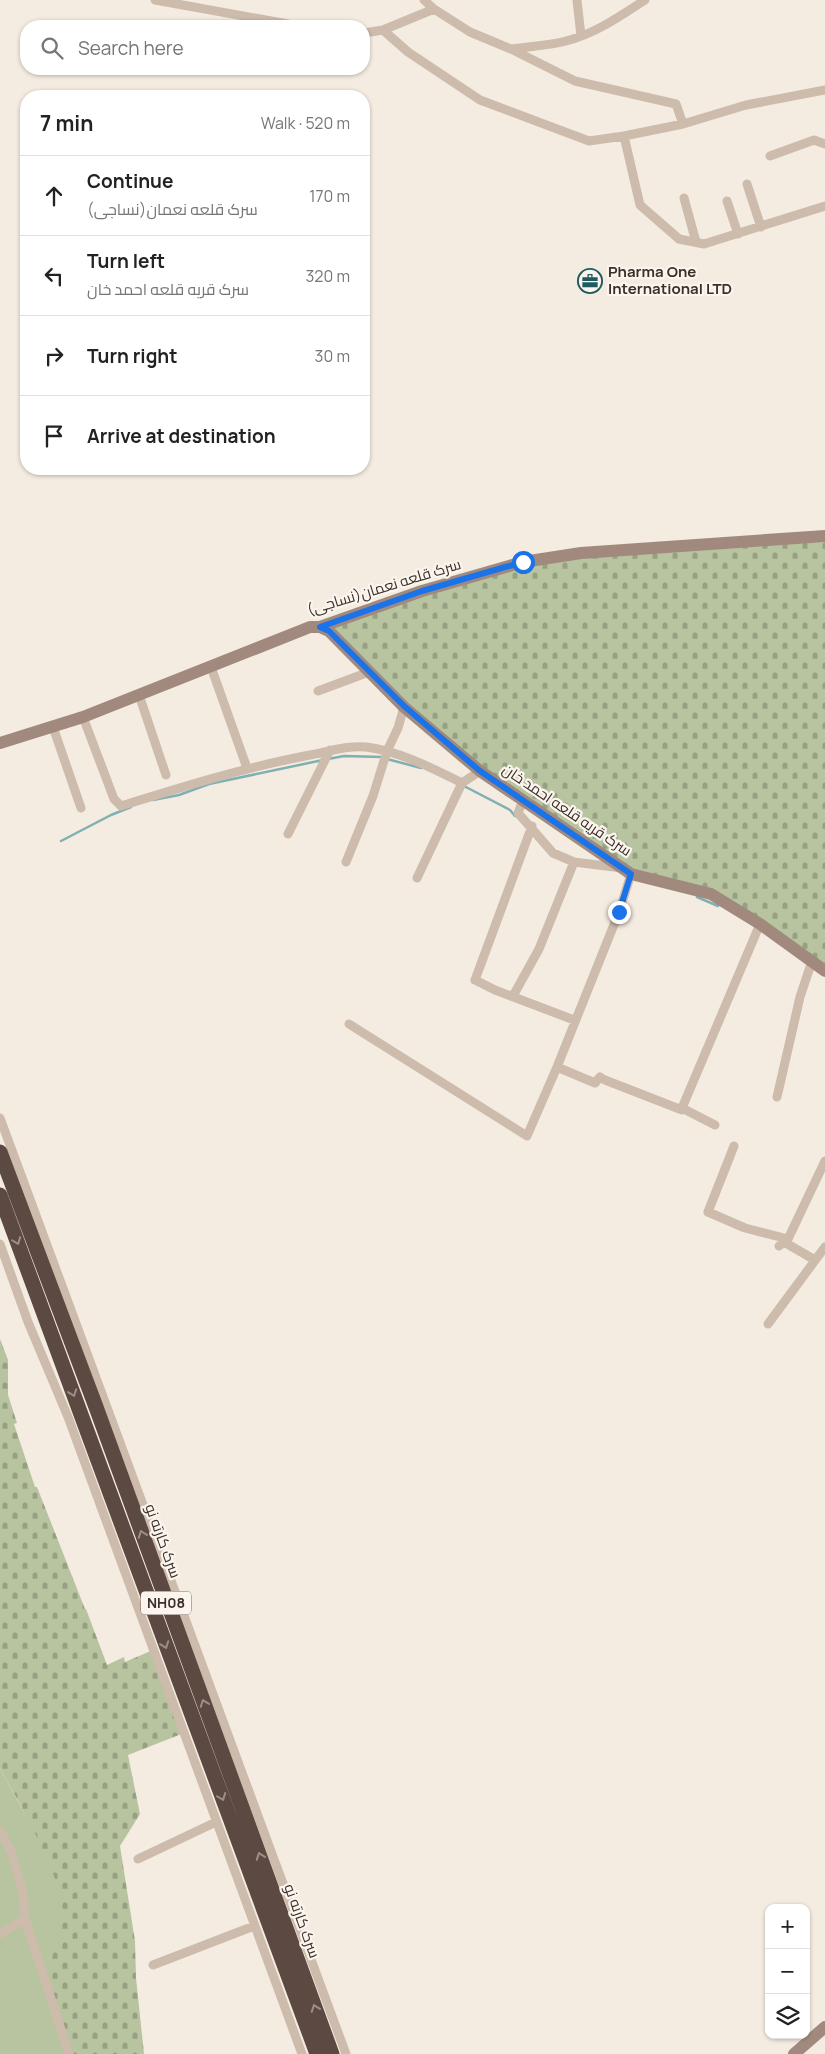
<!DOCTYPE html>
<html lang="en">
<head>
<meta charset="utf-8">
<style>
  :root { --surface:#fff; --page:#f2f2f2; --text:#222; --muted:#767676; --line:#e0e0e0 }
  body { margin:0; font-family:Manrope,Cairo,sans-serif; background:var(--page); color:var(--text) }
  .controls { position:absolute; right:15px; bottom:15px; display:grid; overflow:hidden; border-radius:10px; box-shadow:0 1px 4px #0004 }
  .controls button { width:45px; height:45px; display:grid; place-items:center; padding:0; border:0; border-bottom:1px solid var(--line); background:var(--surface); color:var(--text); font:25px sans-serif }
  .stop { position:absolute; width:15px; height:15px; margin:-11px; border:4px solid #1a73e8; border-radius:50%; background:#fff }
  .stop.end { background:#1a73e8; border-color:#fff; box-shadow:0 1px 5px #0008 }
  .list { margin:0; padding:0; list-style:none }
  h2 { display:flex; justify-content:space-between; align-items:center; height:65px; margin:0; padding:0 20px; font-size:21px }
  h2 small { font-size:16px; font-weight:400; color:var(--muted) }
  .list li { display:grid; grid-template-columns:32px 1fr auto; gap:15px; align-items:center; box-sizing:border-box; height:80px; padding:0 20px; border-top:1px solid var(--line) }
  .list b { display:block; font-size:19px; white-space:nowrap }
  .list p { margin:0; font-size:16px; white-space:nowrap; color:var(--muted) }
  .list em { font-size:16px; font-style:normal; color:var(--muted) }
  .icon { flex:none; width:28px; height:28px; fill:none; stroke:currentColor; stroke-width:2; stroke-linecap:round; stroke-linejoin:round }
  .map { position:relative; flex:none; width:825px; height:2054px; overflow:hidden }
  .search { position:absolute; background:var(--surface); box-shadow:0 1px 4px #0004; left:20px; top:20px; width:350px; height:55px; display:flex; align-items:center; gap:12px; box-sizing:border-box; padding:0 18px; border-radius:20px; color:var(--muted); font-size:19px }
  .panel { position:absolute; background:var(--surface); box-shadow:0 1px 4px #0004; left:20px; top:90px; width:350px; height:385px; border-radius:20px }
  .map>svg:first-child { display:block }
  .cemetery { fill:url(#cemetery-stones) }
  .park { fill:#b8c4a0 }
  .lines { fill:none; stroke-linecap:round; stroke-linejoin:round }
  .stream { stroke:#7fb0b2; stroke-width:2.5 }
  .street { stroke:#cdbbac; stroke-width:9 }
  .secondary { stroke:#a18a7d; stroke-width:12 }
  .highway { stroke:#5c4a42; stroke-width:15 }
  .oneway { stroke:#9c8e87 }
  .route { stroke:#1a73e8; stroke-width:6 }
  .labels { text-anchor:middle; stroke-width:4.5; stroke-linejoin:round; paint-order:stroke }
  .shield { fill:#fbf5ee; stroke:#756b66; stroke-width:1 }
  .shield-label { font-size:14px; font-weight:bold; fill:#3b302b }
  .poi-label { font-size:15px; font-weight:bold; fill:#3b302b; stroke:#fbf5ee; text-anchor:start }
  .street-label { font-size:15px; fill:#3b302b; stroke:#fbf5ee }
</style>
</head>
<body>
<div class="map">
<svg width="825" height="2054" viewBox="0 0 825 2054">
  <defs>
    <pattern id="cemetery-stones" width="16" height="16" patternUnits="userSpaceOnUse" patternTransform="scale(1.25)"><rect width="16" height="16" fill="#b8c4a0"/><path d="M2 7V4a2 2 0 0 1 4 0v3zM10 15v-3a2 2 0 0 1 4 0v3z" fill="#97a083"/></pattern>
  </defs>
  <rect width="100%" height="100%" fill="#f4ebe1"/>
  <path class="cemetery" d="M825,536V971L711,894L631,874L480,771L329,631L366,610L523,562Z
    M0,1339L8,1360V1395L17,1423L14,1424L35,1487H37L85,1609H86L107,1665L124,1657L125,1662L153,1650L184,1733L128,1755L140,1814L120,1846L135,1941L136,1978L144,2054H69L45,1981L46,1859L20,1804L0,1769Z"/>
  <path class="park" d="M0,1769C20,1805 64,1878 63,1918C62,1937 51,1955 47,1973C46,1981 65,2041 69,2054H0Z"/>
  <g class="lines">
    <path class="stream" d="M328,759L344,756L382,757
      M387,759L421,768
      M462,785L510,810L515,816
      M153,800L179,795L209,784L323,760
      M61,841L111,815L131,807
      M697,897L718,906"/>
    <path class="street" d="M155,0L299,26
      M424,0L434,9
      M577,0L581,36
      M383,30L408,52L480,100L589,141L624,136L683,124L746,105L825,90
      M364,33L383,30L434,9L470,32L511,49L575,81L676,104L683,124
      M512,49C529,46 548,46 566,41C595,34 620,16 645,0
      M624,136L640,205L679,239L704,244L825,206
      M770,156L814,140L825,144
      M747,184L761,227
      M684,198L696,242
      M727,201L738,234
      M211,667L247,768
      M318,691L369,672
      M139,695L166,775
      M83,717L114,799L121,806C182,787 243,768 305,756C325,753 345,745 366,747C399,751 432,768 462,783
      M53,727L81,808
      M523,800L518,813L553,853L574,862L622,868
      M532,826L475,980L495,990L574,1020
      M288,834L330,750
      M346,862L373,796L387,751L398,728L404,707
      M417,878L462,783L480,771
      M513,996L539,949L574,862
      M349,1024L527,1136L557,1067L619,912L631,874
      M557,1067L595,1083L600,1077L605,1080L682,1110V1108L715,1125
      M777,1097L800,997L812,961
      M682,1108L760,924
      M0,1118L346,2054
      M734,1146L708,1212L745,1228L788,1239
      M784,1242L815,1260
      M0,1244L28,1322L68,1417L302,2054
      M779,1246L788,1239L825,1161
      M768,1324L825,1247
      M0,1831L11,1851L23,1892L25,1919L69,2054
      M138,1859L216,1822
      M0,1934L25,1919
      M153,1965L254,1926"/>
    <path class="secondary" d="M320,627L329,631L404,707L480,771L631,874L711,894L760,924L825,971
      M0,743L83,717L310,627H320L422,591L523,562L581,553L825,536
      M794,2054L825,2027"/>
    <path class="highway" d="M0,1152L96,1407L332,2054
      M0,1195L317,2054"/>
  </g>
  <defs><path id="oneway-chevron" d="M-2-3.5L2.5 0L-2 3.5" fill="none" stroke-width="1.6" stroke-linecap="round" stroke-linejoin="round" transform="scale(1.25)"/></defs>
  <g class="oneway">
    <use href="#oneway-chevron" transform="translate(17 1241) rotate(69)"/>
    <use href="#oneway-chevron" transform="translate(73 1393) rotate(70)"/>
    <use href="#oneway-chevron" transform="translate(142 1534) rotate(-110)"/>
    <use href="#oneway-chevron" transform="translate(165 1645) rotate(70)"/>
    <use href="#oneway-chevron" transform="translate(204 1703) rotate(-110)"/>
    <use href="#oneway-chevron" transform="translate(222 1797) rotate(69)"/>
    <use href="#oneway-chevron" transform="translate(260 1856) rotate(-110)"/>
    <use href="#oneway-chevron" transform="translate(315 2008) rotate(-110)"/>
  </g>
  <g class="lines">
    <path class="route" d="M523,562L422,591L320,627L329,631L404,706L480,771L631,874L619,912"/>
  </g>
  <defs>
    <symbol id="office-ring" viewBox="-11 -11 22 22"><circle r="9.5" fill="#fbf5ee" stroke="#1f5a5e" stroke-width="1.5"/><path d="M-6-3h4V-5.5h4V-3h4V5H-6ZM-1-4.5V-3h2v-1.5ZM-6 0V1H6V0Z" fill="#1f5a5e"/></symbol>
  </defs>
  <g fill-rule="evenodd">
    <use href="#office-ring" x="576" y="267" width="28" height="28"/>
  </g>
  <g class="labels">
    <rect class="shield" x="141" y="1591.5" width="50" height="23" rx="4"/>
    <g class="shield-label">
      <text x="166" y="1608">NH08</text>
    </g>
    <g class="poi-label">
      <text x="608" y="277">Pharma One<tspan x="608" dy="17">International LTD</tspan></text>
    </g>
    <g class="street-label">
      <text transform="translate(384 587) rotate(-17)" y="5">سرک قلعه نعمان(نساجی)</text>
      <text transform="translate(567 810) rotate(34)" y="5">سرک قریه قلعه احمد خان</text>
      <text transform="translate(163 1541) rotate(70)" y="5">سرک کارته نو</text>
      <text transform="translate(302 1921) rotate(70)" y="5">سرک کارته نو</text>
    </g>
  </g>
</svg>
<div class="controls">
<button>+</button>
<button>−</button>
<button><svg class="icon" aria-label="layers" viewBox="0 0 24 24"><path d="M12 4l9 5-9 5-9-5zM3 14l9 5 9-5"/></svg></button>
</div>
<div class="stop" style="left:523px;top:562px"></div>
<div class="stop end" style="left:619px;top:912px"></div>
<div class="search"><svg class="icon" aria-label="search" viewBox="0 0 24 24"><circle cx="10" cy="10" r="6"/><path d="M15 15l6 6"/></svg>Search here</div>
<section class="panel">
<h2>7 min<small>Walk · 520 m</small></h2>
<ul class="list">
<li><svg class="icon" aria-label="ahead" viewBox="0 0 24 24"><path d="M12 20V5M6 11l6-6 6 6"/></svg><div><b>Continue</b><p>سرک قلعه نعمان(نساجی)</p></div><em>170 m</em></li>
<li><svg class="icon" aria-label="left" viewBox="0 0 24 24"><path d="M17 20v-9H6M10 6l-5 5 5 5"/></svg><div><b>Turn left</b><p>سرک قریه قلعه احمد خان</p></div><em>320 m</em></li>
<li><svg class="icon" aria-label="right" viewBox="0 0 24 24"><path d="M7 20v-9h11M14 6l5 5-5 5"/></svg><div><b>Turn right</b></div><em>30 m</em></li>
<li><svg class="icon" aria-label="arrive" viewBox="0 0 24 24"><path d="M6 21V4h12l-3 4 3 4H6"/></svg><div><b>Arrive at destination</b></div></li>
</ul>
</section>
</div>
</body>
</html>
